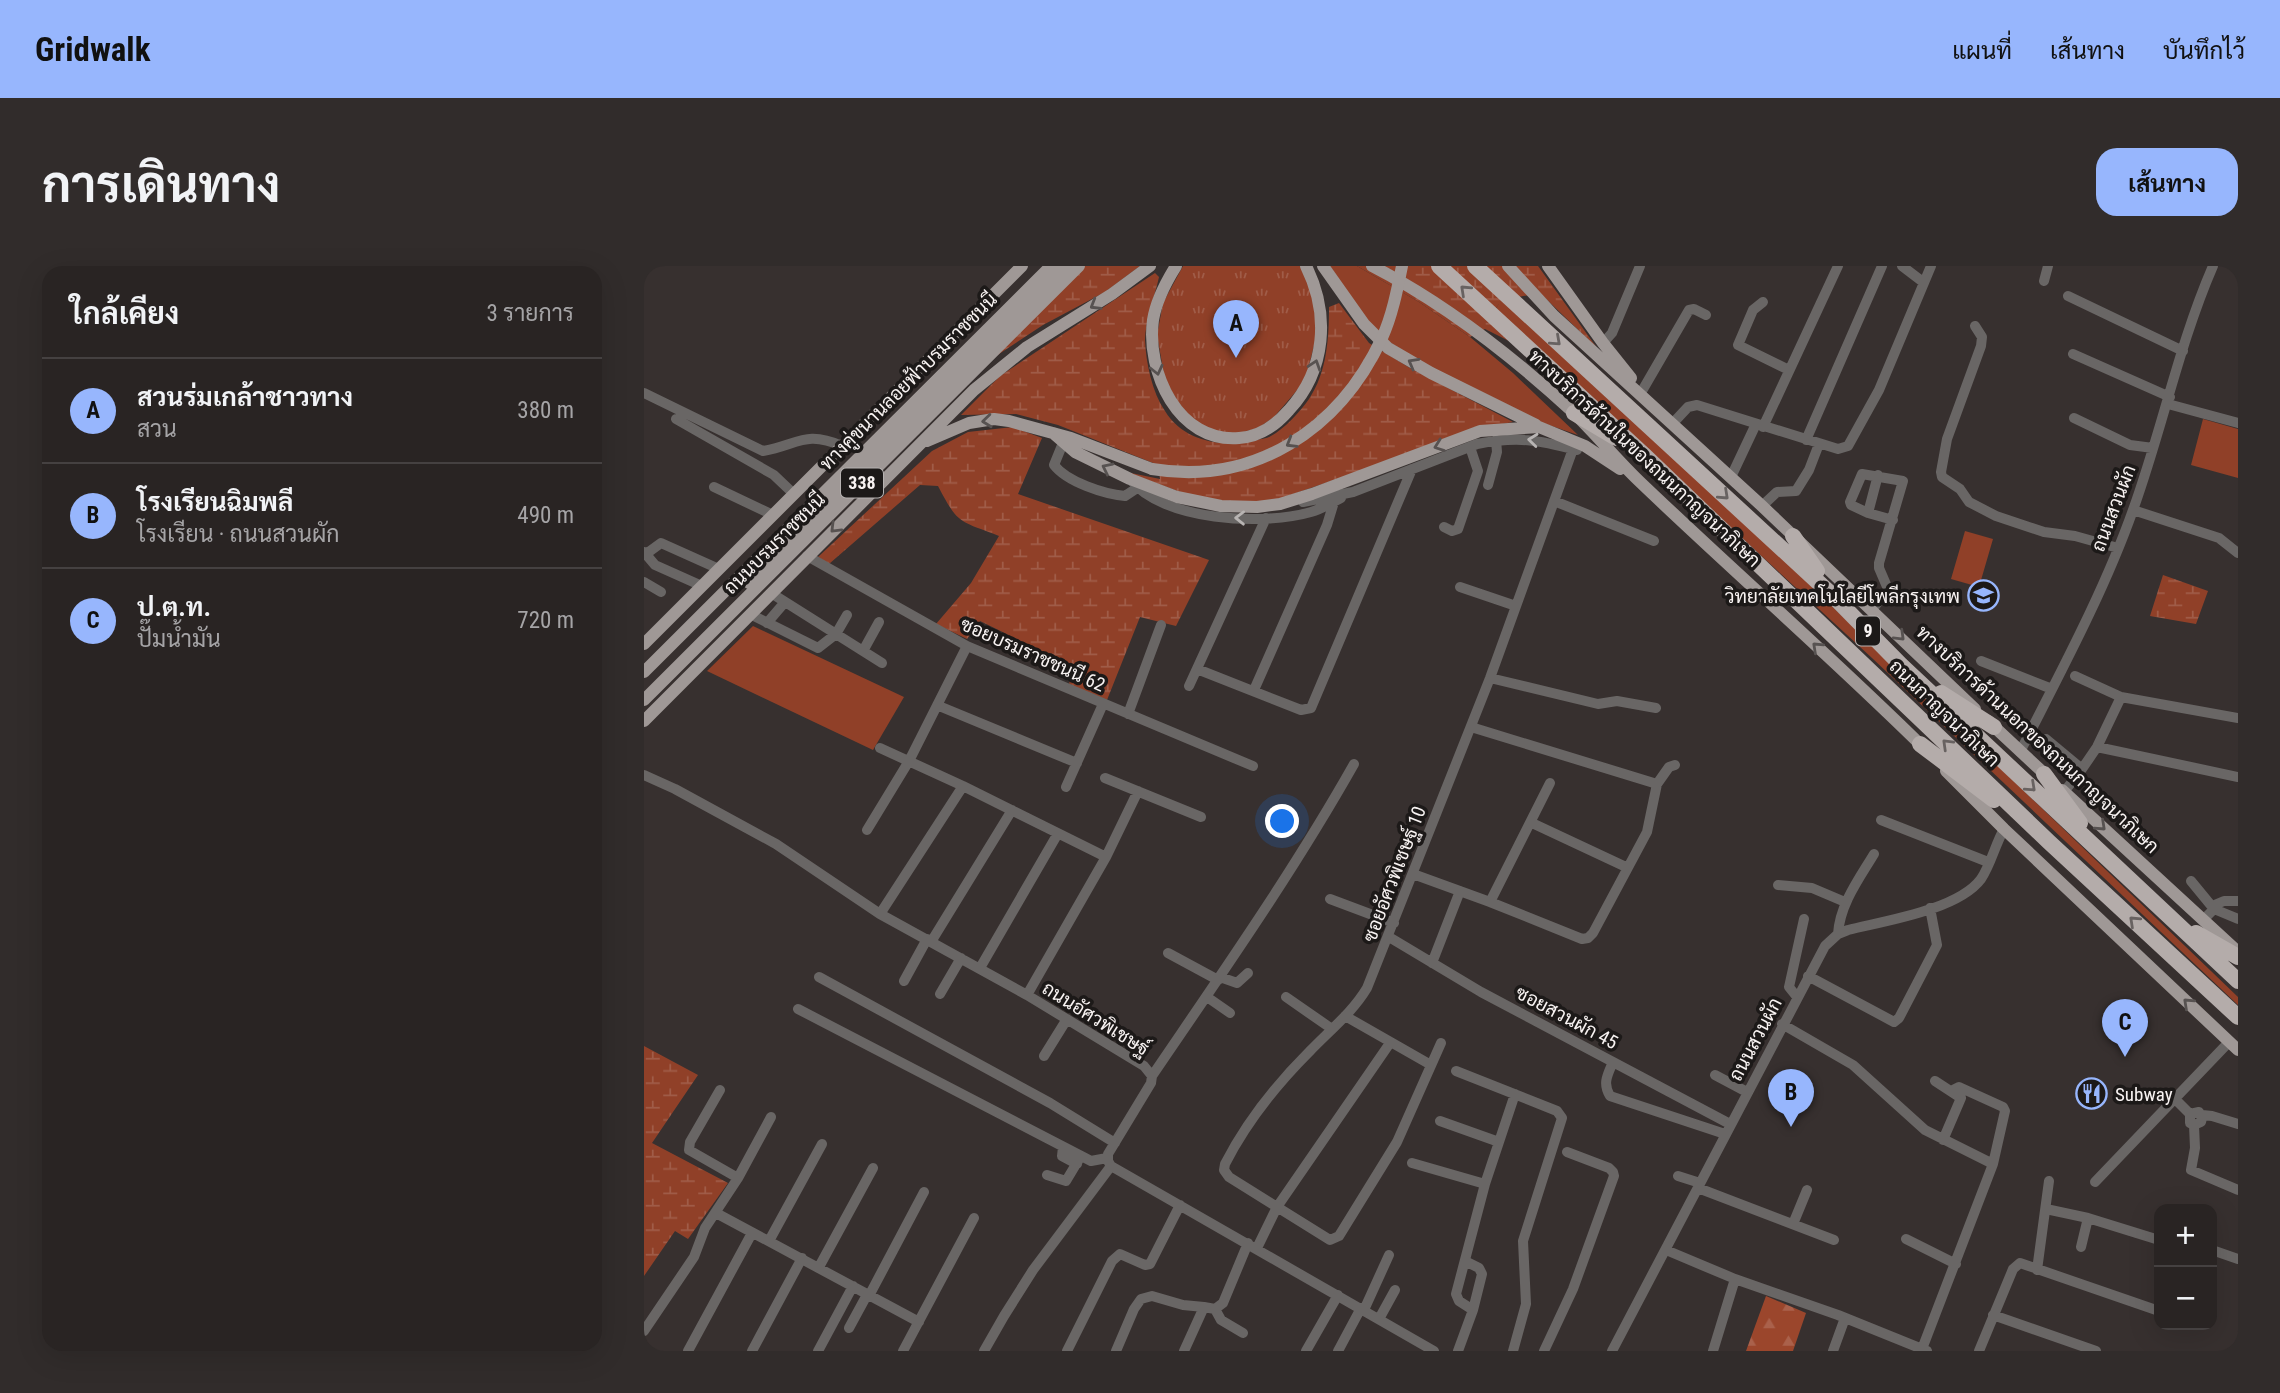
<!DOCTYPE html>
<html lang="th">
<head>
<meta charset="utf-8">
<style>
  :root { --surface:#292423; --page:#312c2b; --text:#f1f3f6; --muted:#a5a4a6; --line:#454141; --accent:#97b6fd }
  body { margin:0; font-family:"Roboto Condensed",Sarabun,sans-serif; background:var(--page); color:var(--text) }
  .controls { position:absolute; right:21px; bottom:21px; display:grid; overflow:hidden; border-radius:14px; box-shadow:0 7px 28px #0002 }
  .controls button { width:63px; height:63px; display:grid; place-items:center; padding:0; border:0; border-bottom:2px solid var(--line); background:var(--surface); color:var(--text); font:35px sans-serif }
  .you { position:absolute; left:639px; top:556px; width:24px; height:24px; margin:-18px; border:5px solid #fff; border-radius:50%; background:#1a73e8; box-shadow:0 0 0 10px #1a73e833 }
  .badge { display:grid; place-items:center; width:46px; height:46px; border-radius:50%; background:var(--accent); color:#111; font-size:23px; font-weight:700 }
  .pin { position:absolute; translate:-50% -58px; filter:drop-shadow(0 2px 4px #0008) }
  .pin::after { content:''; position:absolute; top:37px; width:24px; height:21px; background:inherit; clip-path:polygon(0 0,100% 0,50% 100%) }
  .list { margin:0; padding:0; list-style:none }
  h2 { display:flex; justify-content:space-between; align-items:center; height:91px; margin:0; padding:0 28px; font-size:30px }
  h2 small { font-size:23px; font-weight:400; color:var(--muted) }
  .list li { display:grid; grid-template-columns:46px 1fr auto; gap:21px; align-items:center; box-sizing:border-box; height:105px; padding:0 28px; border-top:2px solid var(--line) }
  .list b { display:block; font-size:26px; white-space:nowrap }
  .list p { margin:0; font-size:23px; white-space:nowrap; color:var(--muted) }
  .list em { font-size:23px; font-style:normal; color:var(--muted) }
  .map { position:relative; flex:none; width:1594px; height:1085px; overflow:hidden; border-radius:21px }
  header { display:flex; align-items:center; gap:42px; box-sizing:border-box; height:98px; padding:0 35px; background:var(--accent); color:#111 }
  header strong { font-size:33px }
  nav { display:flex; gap:38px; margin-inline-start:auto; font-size:24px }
  .intro { display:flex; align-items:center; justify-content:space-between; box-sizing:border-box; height:168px; padding:0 42px }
  h1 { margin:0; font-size:49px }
  .button { padding:18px 32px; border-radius:21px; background:var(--accent); color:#111; font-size:24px; font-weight:700 }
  main { display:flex; gap:42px; padding:0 42px }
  aside { flex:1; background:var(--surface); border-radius:21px; box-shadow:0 7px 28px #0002 }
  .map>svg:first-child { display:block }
  .green { fill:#904028 }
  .forest { fill:url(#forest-firs) }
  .wetland { fill:url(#wetland-marsh) }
  .park { fill:url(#park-tufts) }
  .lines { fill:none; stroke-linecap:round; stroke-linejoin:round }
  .minor { stroke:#696665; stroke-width:10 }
  .major { stroke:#9f9896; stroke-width:12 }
  .highway { stroke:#b4acaa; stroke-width:16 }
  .major-bridge { stroke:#9f9896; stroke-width:12 }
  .oneway { stroke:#686261 }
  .oneway2 { stroke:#575251 }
  .oneway3 { stroke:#b8b4b3 }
  .labels { text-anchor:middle; stroke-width:7; stroke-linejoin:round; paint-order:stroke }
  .shield { fill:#1c1918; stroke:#b6b2b1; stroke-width:2 }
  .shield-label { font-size:18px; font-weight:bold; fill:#f8f3f2 }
  .street-label { font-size:19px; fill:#f8f3f2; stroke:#1c1918 }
  .poi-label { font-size:19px; fill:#f8f3f2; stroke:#1c1918; text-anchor:end }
</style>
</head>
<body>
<header>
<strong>Gridwalk</strong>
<nav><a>แผนที่</a><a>เส้นทาง</a><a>บันทึกไว้</a></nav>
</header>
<div class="intro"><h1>การเดินทาง</h1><a class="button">เส้นทาง</a></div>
<main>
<aside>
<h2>ใกล้เคียง<small>3 รายการ</small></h2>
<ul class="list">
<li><span class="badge">A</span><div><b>สวนร่มเกล้าชาวทาง</b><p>สวน</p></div><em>380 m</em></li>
<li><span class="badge">B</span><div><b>โรงเรียนฉิมพลี</b><p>โรงเรียน · ถนนสวนผัก</p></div><em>490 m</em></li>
<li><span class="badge">C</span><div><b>ป.ต.ท.</b><p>ปั๊มน้ำมัน</p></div><em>720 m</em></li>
</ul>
</aside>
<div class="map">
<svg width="1594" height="1085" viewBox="0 0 1594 1085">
  <defs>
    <pattern id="forest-firs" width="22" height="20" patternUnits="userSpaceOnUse" patternTransform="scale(1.75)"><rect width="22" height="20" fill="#9b462c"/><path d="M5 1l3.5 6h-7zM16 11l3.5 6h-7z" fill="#aa614b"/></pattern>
    <pattern id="wetland-marsh" width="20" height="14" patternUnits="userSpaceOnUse" patternTransform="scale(1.75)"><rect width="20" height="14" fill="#904028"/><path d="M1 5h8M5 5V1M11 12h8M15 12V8" fill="none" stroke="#a05c48"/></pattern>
    <pattern id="park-tufts" width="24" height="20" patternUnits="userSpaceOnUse" patternTransform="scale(1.75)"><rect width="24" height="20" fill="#904028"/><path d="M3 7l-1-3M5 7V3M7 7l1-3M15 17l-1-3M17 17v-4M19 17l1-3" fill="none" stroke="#a05c48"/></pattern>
  </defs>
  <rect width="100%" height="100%" fill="#37302f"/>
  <path class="green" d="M686,0H713L775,36L826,71L869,107L934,169L896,156L785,101L731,67Z
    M857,34L1144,298L1594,731V739L1228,392L851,44Z
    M1559,153L1594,163V212L1547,199Z
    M1321,265L1349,273L1335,321L1307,313Z
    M109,360L260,431L229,484L63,405Z"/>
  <path class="forest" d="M1122,1030L1162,1047L1149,1085H1102Z"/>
  <path class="wetland" d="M440,0H496L461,26L399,59L346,94Z
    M713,0H894L953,82L896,27L858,34L843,54L865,75L841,63L826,71L775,36Z
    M511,7L515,11C511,29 501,56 501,74C502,97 508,126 521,145C540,176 579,182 611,174C616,173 622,173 627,170C640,163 656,146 665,133C683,106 685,72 685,41L695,37L725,77L766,102L869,156L847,160L626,236H563L482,206L516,213L514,199L414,159L372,148L317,149L356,110Z
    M369,161L398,172L374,228L565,294L532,360L496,351L463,434L425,419L428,400L336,355L323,373L292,358L327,317L355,270C315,254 315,260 294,220L276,219L185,298L174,291L288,185L324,166Z
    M1519,309L1564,325L1552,358L1506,350Z
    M0,780L54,809L8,877L84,917L44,973L31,965L0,1010Z"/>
  <path class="park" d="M539,0H659L667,18L674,64L661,115L630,151L614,162L596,167H578L563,163L548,153L534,136L521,114L513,69L519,37Z"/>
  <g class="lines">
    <path class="minor" d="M1258,0L1279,16
      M1400,15L1404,0
      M1424,30L1539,85
      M1119,36L1109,44L1094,79L1145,104
      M1331,60L1338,71L1337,80L1303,173L1297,206L1298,211L1316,223L1325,236L1352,250L1400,266L1431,270L1474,282
      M959,77L968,67L996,0
      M1429,88L1526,131
      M998,125L1045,44L1050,43L1062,49
      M0,127L119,185C154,179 161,164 198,180
      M1524,138L1594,157
      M1430,152L1486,179L1509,182
      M32,153L130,209L150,228
      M1029,157L1044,141L1053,139L1194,183L1204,180L1235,124L1287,0
      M1119,161L1194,0
      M1162,174L1238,0
      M419,177L410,199C423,216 460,228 481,230L493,222
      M1087,211L1112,158
      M486,213C518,255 619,260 667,246C678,243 687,237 697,232
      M844,219L853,186L852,174
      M70,221L129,249
      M910,235L1010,275
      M659,236L709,226L833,178C874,170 894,174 933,184
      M1118,240L1133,226L1152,225L1165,204L1175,178
      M1489,244L1575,272L1594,287
      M1224,247L1234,209
      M800,261L808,265L814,263L834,205L826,181
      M0,286L11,299L58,320
      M2,288L17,277L75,303
      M163,290L323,380L609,500
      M0,316L17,326
      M816,321L872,340
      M127,327L238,397
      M1228,344L1244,323L1235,302V297L1259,215L1218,208L1206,236L1207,239L1224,247L1249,254
      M106,348L174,382L192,368L203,349
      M123,357L141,336
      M219,385L235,356
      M1337,395L1408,423
      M553,403L657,444L667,442L768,203
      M1431,410L1477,431L1594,452
      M846,412L954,438L973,435L1012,442
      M545,420L622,252
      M610,424L683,259L690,236
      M295,440L433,497
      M484,448L517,359
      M827,461L1013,518
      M1402,473L1438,503L1420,526
      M1453,481L1594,511
      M236,482L319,520L462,591
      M1376,486C1415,409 1460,326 1489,244C1518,164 1535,78 1569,0
      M1438,503L1453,481L1477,431
      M0,509L31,523L132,578L236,648L383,729L500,800L508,810L507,817L464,888V895L467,900L790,1085
      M461,512L557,551
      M422,521L459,438
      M1237,554L1344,596
      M888,557L982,601
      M223,564L265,495L323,380
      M769,608L846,636L938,673L944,672L949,667L1003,566L1013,518L1025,501L1031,499
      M1547,615L1570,643
      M1134,619L1168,622L1201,636
      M686,633L750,657
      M846,636L906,517
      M1568,640L1580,635H1594
      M236,648L319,520
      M1559,654L1570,643L1594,653
      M1194,668C1196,638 1215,613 1230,588
      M745,671L837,726L1086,858
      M287,676L368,544
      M524,687L574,714
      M788,697L816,625
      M336,702L413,569
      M1164,710L1250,756L1255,752L1293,679L1286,642
      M175,711L406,837L471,877
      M576,711L593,717L604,707
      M260,715L283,673
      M296,728L317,692
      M383,729L462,591L494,525
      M563,731L586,747
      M642,731L688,763
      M1153,731L1145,721L1160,653
      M154,743L447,895L463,892
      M701,750L787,799
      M1138,758L1209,799L1281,864L1349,898
      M746,777L633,941L686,974L695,970L753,876L797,777
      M400,790L423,753
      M969,796C964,808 958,817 966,830L1081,868
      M812,805L913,845L918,852L879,975L882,1038L869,1085
      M1071,809L1103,826
      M508,810C578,707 649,606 710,498
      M1291,815L1317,832L1299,874
      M76,824L46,876L45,884L94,912
      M1530,832L1546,848V857L1550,859L1557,856L1558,852L1555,846L1546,848
      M1558,849L1568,850L1594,858
      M796,855L855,876
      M1550,859L1551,882L1547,904L1594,924
      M419,881L418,890L433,898
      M768,897L841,918
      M403,909L422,915L437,890
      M1034,910L1056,917
      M1451,916L1585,776
      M1054,922L1190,974
      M1402,943L1444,952L1515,974
      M72,947L275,1056
      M1149,958L1163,924
      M1262,973L1312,998
      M125,975L178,878
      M1437,981L1444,952
      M613,982L633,941L585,911L580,904L581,898C602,857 632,819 665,786C685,765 708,747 723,722L846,412L929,183
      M1022,984L1091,1013L1194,1049L1283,1085
      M1568,984L1594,993
      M821,995L835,1002L838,1008L829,1044
      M175,1001L229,902
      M1393,1004L1405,915
      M226,1028L280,926
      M571,1043L577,1054L599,1067
      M720,1044L745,989
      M1349,1049L1452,1085
      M735,1053L751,1024
      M205,1062L224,1027
      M0,1065L50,991L61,962L94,912L127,851
      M1278,1083L1349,898L1361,845L1359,841L1315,821L1307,825
      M44,1085L108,967
      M108,1085L158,992
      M174,1085L209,1020
      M259,1085L330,952
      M340,1085L360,1050L389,1004L467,900
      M423,1085L468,995L476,988L501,999L506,998L536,939
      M472,1085L490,1043L497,1033L508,1030L539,1039L560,1041
      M540,1085L560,1041L571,1043L579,1037L604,977
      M662,1085L694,1029
      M694,1085L717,1042
      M814,1085L829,1044L815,1035L812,1028L841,918L871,828
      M900,1085L929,1023L970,910L969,906L965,902L923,886
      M968,1085L1181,680L1194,668L1204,664C1240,655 1314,644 1337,613C1347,598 1351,579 1360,563
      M1069,1085L1091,1013
      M1189,1085L1201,1052
      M1335,1085L1369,1003L1376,997L1515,1045"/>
    <path class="major" d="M532,0C522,16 512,35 509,54C502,106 534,177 595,172C615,171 632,159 645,144C682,104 686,48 662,0
      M679,0L720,58L744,82L787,107L892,159
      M728,0C802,38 868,90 929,146C952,168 972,193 995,215C1090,306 1189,392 1282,484
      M864,0L910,50L1118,240L1331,443
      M904,0L959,77L987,112
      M409,167L431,186L486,213L533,231L577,240L613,241L636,238L668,228L836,165L895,161L941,180L976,203
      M283,175L325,157L350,153L365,155L427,172L508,203
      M105,317L421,0
      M0,378L378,0
      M0,406L407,0
      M0,434L435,0
      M0,455L330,124L383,81L468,28L506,0
      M1344,455L1405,512
      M1302,505L1360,563L1594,784
      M1418,524L1593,685"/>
    <path class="highway" d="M795,0L1001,190L1405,576L1594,751
      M831,0L1188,329L1257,399L1594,715
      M930,147L972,172
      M1149,270L1173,305
      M1297,427L1350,461
      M1276,478L1350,534
      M1400,508L1436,557
      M1552,667L1594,691"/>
    <path class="major-bridge" d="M508,203C610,220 695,164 738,72C748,50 753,25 758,0"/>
  </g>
  <defs><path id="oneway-chevron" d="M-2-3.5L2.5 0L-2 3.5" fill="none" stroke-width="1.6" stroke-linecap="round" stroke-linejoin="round" transform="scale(1.75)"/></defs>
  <g class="oneway">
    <use href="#oneway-chevron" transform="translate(821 24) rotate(-137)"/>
    <use href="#oneway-chevron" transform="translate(912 75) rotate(42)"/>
    <use href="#oneway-chevron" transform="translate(1080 229) rotate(43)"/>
    <use href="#oneway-chevron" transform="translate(1303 478) rotate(-136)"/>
    <use href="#oneway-chevron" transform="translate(1387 521) rotate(43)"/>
    <use href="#oneway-chevron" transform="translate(1490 655) rotate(-137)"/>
  </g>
  <g class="oneway2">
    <use href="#oneway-chevron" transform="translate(451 39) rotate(149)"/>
    <use href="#oneway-chevron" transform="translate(769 97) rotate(-151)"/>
    <use href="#oneway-chevron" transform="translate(671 99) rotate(-72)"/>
    <use href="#oneway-chevron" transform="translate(513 104) rotate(77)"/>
    <use href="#oneway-chevron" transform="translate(343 155) rotate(174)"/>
    <use href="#oneway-chevron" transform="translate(647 177) rotate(149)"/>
    <use href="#oneway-chevron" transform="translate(795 180) rotate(160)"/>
    <use href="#oneway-chevron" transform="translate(463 202) rotate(-154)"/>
    <use href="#oneway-chevron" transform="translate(191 262) rotate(135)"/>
    <use href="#oneway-chevron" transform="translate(1256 370) rotate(44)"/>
    <use href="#oneway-chevron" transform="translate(1173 381) rotate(-137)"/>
    <use href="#oneway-chevron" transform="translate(1457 560) rotate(43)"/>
    <use href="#oneway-chevron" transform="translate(1544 737) rotate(-137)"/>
  </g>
  <g class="oneway3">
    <use href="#oneway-chevron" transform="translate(889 174) rotate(-174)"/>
    <use href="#oneway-chevron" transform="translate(596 252) rotate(-179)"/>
  </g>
  <defs>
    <symbol id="university-ring" viewBox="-11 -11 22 22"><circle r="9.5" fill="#1c1918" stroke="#97b6fd" stroke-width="1.5"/><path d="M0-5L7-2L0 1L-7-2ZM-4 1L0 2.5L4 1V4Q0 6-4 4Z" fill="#97b6fd"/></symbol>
    <symbol id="restaurant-ring" viewBox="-11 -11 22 22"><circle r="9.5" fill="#1c1918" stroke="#97b6fd" stroke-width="1.5"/><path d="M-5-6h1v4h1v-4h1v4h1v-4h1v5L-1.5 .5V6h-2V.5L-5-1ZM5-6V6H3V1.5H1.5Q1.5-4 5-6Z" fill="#97b6fd"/></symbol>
  </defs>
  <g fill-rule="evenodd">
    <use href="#university-ring" x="1322" y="312" width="35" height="35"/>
    <use href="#restaurant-ring" x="1430" y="810" width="35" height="35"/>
  </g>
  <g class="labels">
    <g class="shield">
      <rect x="197" y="202.5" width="42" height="29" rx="5"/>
      <rect x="1212" y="350.5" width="24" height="29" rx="5"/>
    </g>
    <g class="shield-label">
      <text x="218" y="223">338</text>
      <text x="1224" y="371">9</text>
    </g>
    <g class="street-label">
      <text transform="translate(264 115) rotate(-45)" y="7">ทางคู่ขนานลอยฟ้าบรมราชชนนี</text>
      <text transform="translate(1001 192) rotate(43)" y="7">ทางบริการด้านในของถนนกาญจนาภิเษก</text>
      <text transform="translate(1469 242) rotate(-69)" y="7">ถนนสวนผัก</text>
      <text transform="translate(130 277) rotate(-45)" y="7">ถนนบรมราชชนนี</text>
      <text transform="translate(389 388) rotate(24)" y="7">ซอยบรมราชชนนี 62</text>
      <text transform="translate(1301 447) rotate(44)" y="7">ถนนกาญจนาภิเษก</text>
      <text transform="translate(1394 473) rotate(43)" y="7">ทางบริการด้านนอกของถนนกาญจนาภิเษก</text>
      <text transform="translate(750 608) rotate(-69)" y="7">ซอยอัศวพิเชษฐ์ 10</text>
      <text transform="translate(923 751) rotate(28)" y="7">ซอยสวนผัก 45</text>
      <text transform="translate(452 752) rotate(32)" y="7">ถนนอัศวพิเชษฐ์</text>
      <text transform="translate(1111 773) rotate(-62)" y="7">ถนนสวนผัก</text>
    </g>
    <g class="poi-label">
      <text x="1316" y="337">วิทยาลัยเทคโนโลยีโพลีกรุงเทพ</text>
      <text x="1471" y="835" text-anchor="start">Subway</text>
    </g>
  </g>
</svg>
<div class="controls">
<button>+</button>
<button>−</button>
</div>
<div class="you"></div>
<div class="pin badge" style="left:592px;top:92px">A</div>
<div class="pin badge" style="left:1147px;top:861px">B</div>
<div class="pin badge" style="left:1481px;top:791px">C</div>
</div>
</main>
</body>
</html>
